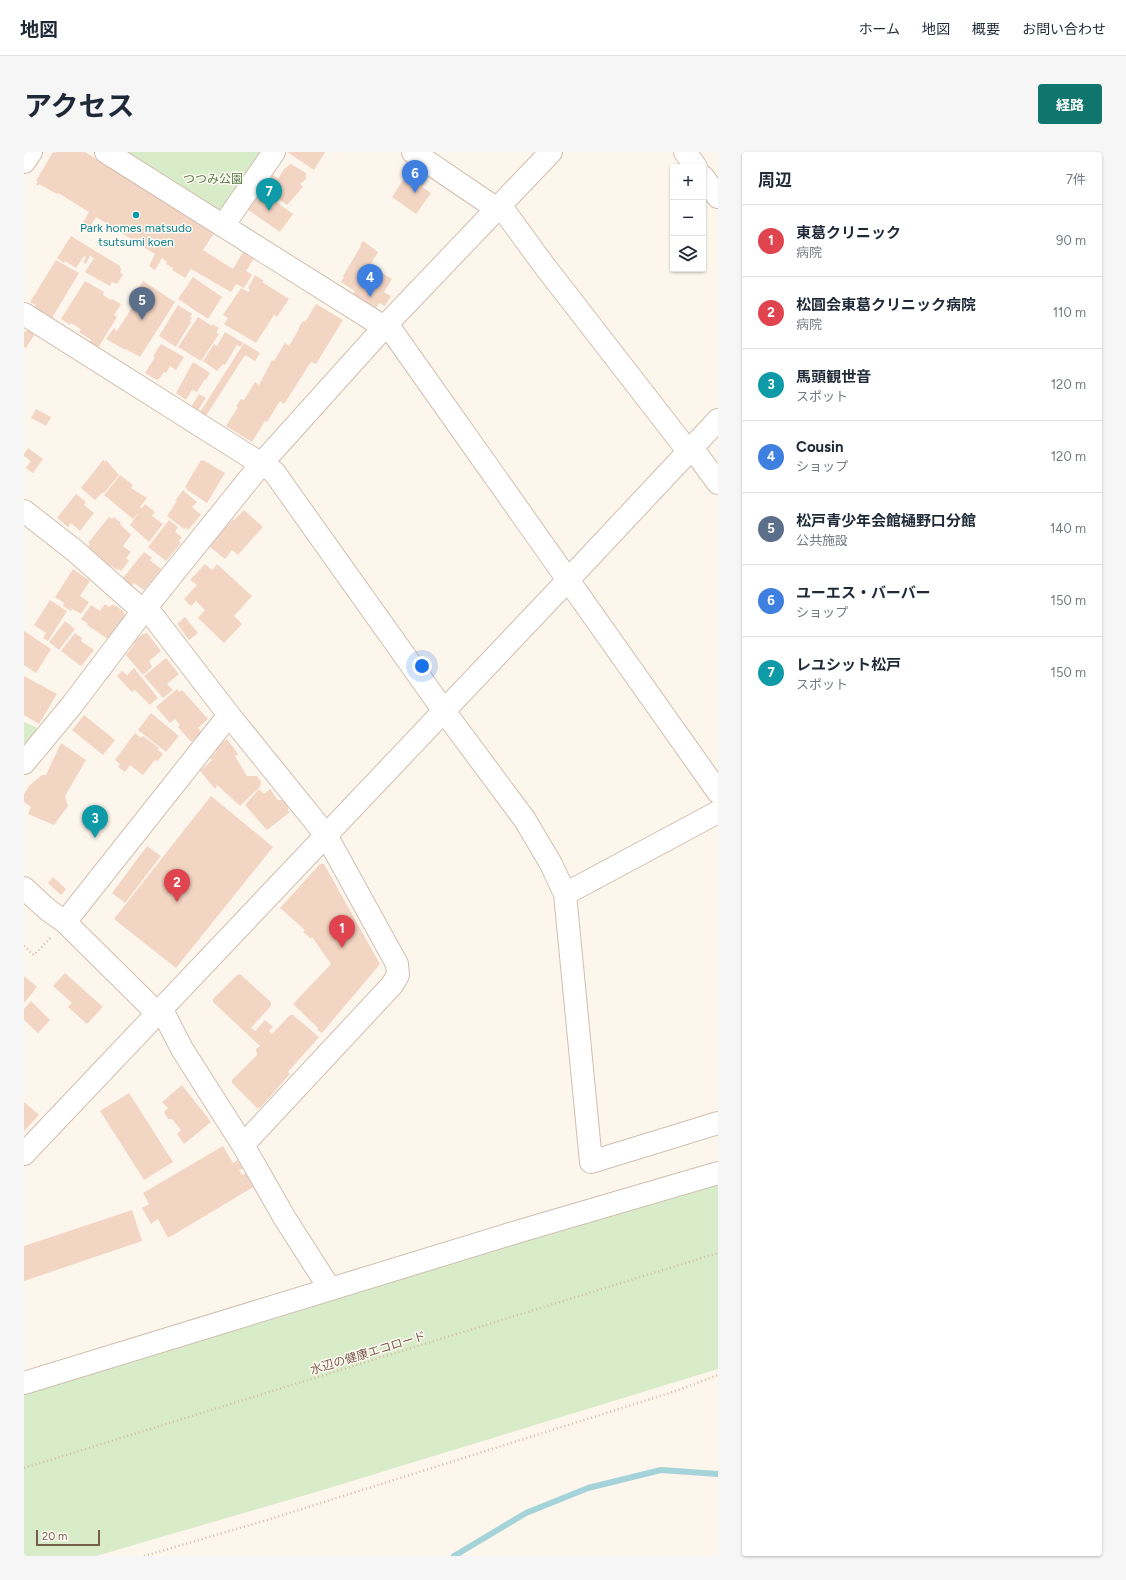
<!DOCTYPE html>
<html lang="ja">
<head>
<meta charset="utf-8">
<style>
  :root { --surface:#fff; --page:#f6f6f7; --text:#1f2937; --muted:#747a83; --line:#e0e1e3; --accent:#0f766e }
  body { margin:0; font-family:Figtree,"Noto Sans JP",sans-serif; background:var(--page); color:var(--text) }
  .controls { position:absolute; right:12px; top:12px; display:grid; overflow:hidden; border-radius:4px; box-shadow:0 1px 3px #0004 }
  .controls button { width:36px; height:36px; display:grid; place-items:center; padding:0; border:0; border-bottom:1px solid var(--line); background:var(--surface); color:var(--text); font:20px sans-serif }
  .scale { position:absolute; left:12px; bottom:10px; width:64px; box-sizing:border-box; padding-left:4px; border:2px solid #7a5c4d; border-top:0; font-size:11px; line-height:14px; white-space:nowrap; color:#7a5c4d; -webkit-text-stroke:3px #fffaf3; paint-order:stroke }
  .you { position:absolute; left:398px; top:514px; width:14px; height:14px; margin:-10px; border:3px solid #fff; border-radius:50%; background:#1a73e8; box-shadow:0 0 0 6px #1a73e833 }
  .badge { display:grid; place-items:center; width:26px; height:26px; border-radius:50%; background:var(--accent); color:#fff; font-size:13px; font-weight:700 }
  .pin { position:absolute; translate:-50% -33px; filter:drop-shadow(0 1px 2px #0008) }
  .pin::after { content:''; position:absolute; top:21px; width:14px; height:12px; background:inherit; clip-path:polygon(0 0,100% 0,50% 100%) }
  .list { margin:0; padding:0; list-style:none }
  h2 { display:flex; justify-content:space-between; align-items:center; height:52px; margin:0; padding:0 16px; font-size:17px }
  h2 small { font-size:13px; font-weight:400; color:var(--muted) }
  .list li { display:grid; grid-template-columns:26px 1fr auto; gap:12px; align-items:center; box-sizing:border-box; height:72px; padding:0 16px; border-top:1px solid var(--line) }
  .list b { display:block; font-size:15px; white-space:nowrap }
  .list p { margin:0; font-size:13px; white-space:nowrap; color:var(--muted) }
  .list em { font-size:13px; font-style:normal; color:var(--muted) }
  .icon { flex:none; width:22px; height:22px; fill:none; stroke:currentColor; stroke-width:2; stroke-linecap:round; stroke-linejoin:round }
  .map { position:relative; flex:none; width:694px; height:1404px; overflow:hidden; border-radius:4px }
  header { display:flex; align-items:center; gap:24px; box-sizing:border-box; height:56px; padding:0 20px; background:var(--surface); border-bottom:1px solid var(--line) }
  header strong { font-size:19px }
  nav { display:flex; gap:22px; margin-inline-start:auto; font-size:14px }
  .intro { display:flex; align-items:center; justify-content:space-between; box-sizing:border-box; height:96px; padding:0 24px }
  h1 { margin:0; font-size:28px }
  .button { padding:10px 18px; border-radius:4px; background:var(--accent); color:#fff; font-size:14px; font-weight:700 }
  main { display:flex; gap:24px; padding:0 24px }
  aside { flex:1; background:var(--surface); border-radius:4px; box-shadow:0 1px 3px #0004 }
  .map>svg:first-child { display:block }
  .green { fill:#d8ecc9 }
  .lines { fill:none; stroke-linecap:round; stroke-linejoin:round }
  .stream { stroke:#a5d3da; stroke-width:6 }
  .building { fill:#f3d5c3 }
  .minor-casing { stroke:#d1beb0; stroke-width:24 }
  .tertiary-casing { stroke:#d1beb0; stroke-width:24 }
  .path { stroke:#d9b8a5; stroke-width:2.5; stroke-dasharray:1 3; stroke-linecap:butt }
  .minor { stroke:#fff; stroke-width:22 }
  .tertiary { stroke:#fff; stroke-width:22 }
  .culture-dot { fill:#0f9aa8; stroke:#fffaf3; stroke-width:1.5 }
  .labels { text-anchor:middle; stroke-width:3; stroke-linejoin:round; paint-order:stroke }
  .park-label { font-size:12px; fill:#537a41; stroke:#fffaf3 }
  .culture-label { font-size:12px; fill:#0d838f; stroke:#fffaf3 }
  .street-label { font-size:12px; fill:#7a5c4d; stroke:#fffaf3 }
</style>
</head>
<body>
<header>
<strong>地図</strong>
<nav><a>ホーム</a><a>地図</a><a>概要</a><a>お問い合わせ</a></nav>
</header>
<div class="intro"><h1>アクセス</h1><a class="button">経路</a></div>
<main>
<div class="map">
<svg width="694" height="1404" viewBox="0 0 694 1404">
  <rect width="100%" height="100%" fill="#fdf6ec"/>
  <path class="green" d="M94,0H244L202,59L190,61Z
    M0,570L14,576L0,595Z
    M694,1024V1217L292,1340L72,1404H0V1243Z"/>
  <g class="lines">
    <path class="stream" d="M430,1404L502,1361L564,1336L637,1318L694,1322"/>
  </g>
  <path class="building" d="M29,0L31,1L32,0H61L190,81L179,98L209,117L219,100L230,106L222,119L228,123L220,136L212,132L207,140L167,117L161,126L148,118L149,116L142,112L143,110L138,106L131,118L125,114L131,102L72,65L65,76L58,72L65,60L34,41L33,42L15,32L14,34L12,32L14,30L12,29Z
    M263,0H301L290,18Z
    M267,12L282,21V27L276,32L279,35L263,53L243,39L242,34L249,23L254,27L260,17Z
    M388,14L404,25L398,35L407,41L392,62L368,45Z
    M233,36L269,62L256,80L220,55Z
    M47,84L96,114V115L97,117L96,120L99,123L93,132L88,130L86,134L61,120L70,106L66,104L62,112L59,110L62,105L60,104L52,116L41,109L40,111L33,106Z
    M339,89L354,100L335,132L338,134L349,116L368,127L360,140L367,144L361,154L355,151L350,160L326,147L331,139L317,130L320,125L319,124L337,94H336Z
    M32,108L55,121L28,166L10,156L12,153L6,150Z
    M231,123L240,129L238,130L265,147L253,165L250,163L232,191L200,172L204,166L199,163L217,136L225,140L226,138L224,136Z
    M169,125L198,145L184,167L154,147Z
    M61,129L80,140L79,143L87,148L88,147L97,152L90,163L93,165L74,196L65,191L67,188L55,180L57,177L47,171L46,173L37,167Z
    M119,129L151,150L116,205L102,197L101,198L82,187L90,176L93,179L109,154L105,153L111,145L109,144Z
    M292,152L319,168L292,212L287,210L260,252L256,249L243,270L241,269L228,290L202,274L214,255L212,254L217,247L220,248L231,230L235,233L248,208L250,209L261,191L265,194L275,177H274L279,169L281,170Z
    M154,153L168,162L166,165L168,166L166,169L167,170L152,195L135,184Z
    M174,165L188,174V172L195,176L192,181L195,182L177,209L154,195Z
    M4,177L11,182L2,196L0,195V179L2,180Z
    M201,180L219,191L216,195L213,193L201,213L199,212L193,219L179,209L190,192L193,194Z
    M220,191L236,201L231,209L221,203L182,264L176,260Z
    M137,192L160,205L152,218L146,214L142,221L140,220L135,227L133,228L121,221L131,205L129,204Z
    M169,210L186,221L182,228L181,227L173,240L168,238L162,248L152,241Z
    M175,242L182,246L173,260L167,255Z
    M12,257L27,265L22,274L7,266Z
    M4,296L19,307L9,321L2,316L7,309L0,304V302Z
    M79,308L81,310L82,308L95,323L80,341L79,340L71,348L57,336Z
    M177,308L179,309V308L201,321L183,351L162,337L163,336L161,335Z
    M96,323L109,333L107,336L123,346L116,355L118,357L109,367L80,343Z
    M159,338L173,350L168,355L177,363L164,378L162,376L160,377L143,364L153,349H151Z
    M52,342L62,350L60,353L70,361L56,379L47,371L44,375L33,366Z
    M121,352L131,360L128,364L139,372L125,390L106,373Z
    M220,358L239,375L214,403L208,398L201,407L185,394L209,367L210,368Z
    M85,365L88,367L90,365L97,371L96,372L107,383L99,394L107,400L102,406L105,409L97,419L94,417L93,418L84,412L82,413L65,399L66,397L64,395L66,392L64,391Z
    M145,368L154,375L151,380L158,385L155,389L157,391L142,409L124,395Z
    M120,400L128,406L126,408L137,417L120,438L110,431L107,435L98,427Z
    M181,412L188,418L193,412L228,444L210,464L218,472L200,491L174,466L181,458L172,449L167,454L160,447L173,433L166,428Z
    M49,417L66,429L56,444L65,450L57,462L48,457L47,459L39,454L40,451L31,445Z
    M26,448L43,459L24,489L19,486L22,481L10,473Z
    M81,452L85,455L88,453L92,454L99,459L101,463V467L86,486L84,487L63,473L64,472L57,467L67,453L76,459Z
    M161,465L174,481L165,488L153,472Z
    M41,469L51,477L35,498L25,490Z
    M0,479L27,497L12,521L0,513Z
    M51,481L58,486L57,489L70,498L57,514L37,499Z
    M123,481L137,499L125,509L128,515L119,523L102,503L110,492V489L119,482Z
    M142,506L155,522L143,532L149,538L139,546L120,524Z
    M110,516L134,546L126,553L111,538L108,540L93,524L98,519L103,523Z
    M0,524L33,542L15,572L0,563Z
    M153,537L155,540L158,538L184,567L174,576L178,580L167,590L154,575L156,573L151,567L146,571L132,555Z
    M127,561L155,584L142,600L114,578Z
    M60,563L91,588L79,603L48,578Z
    M111,581L117,586L119,584L135,596L134,598L139,602L133,610L131,608L119,623L106,613L101,620L94,615L96,612L91,608Z
    M203,587L214,602L211,604L223,624H233L237,630L236,635L216,654L193,633L191,637L176,619L188,608L186,606L193,599L191,596Z
    M37,591L62,608L41,644L44,654L30,673L4,662L7,655L0,650V642L5,634L18,623H22Z
    M235,637L240,642L246,637L254,648H259L264,653V659L266,660L243,678L221,653Z
    M187,644L249,695L152,816L90,767Z
    M123,694L137,704L101,751L88,741Z
    M296,712H300L356,812L298,881L293,878L294,876L269,852L307,812L288,785L287,787L279,780L281,778L256,756Z
    M29,725L42,737L37,743L24,731Z
    M41,821L79,855L63,872L44,855L48,851L29,834Z
    M216,822L247,850V854L227,876L231,879L241,868L249,875L245,879L248,882L266,863H269L295,885L264,920L266,922L236,956H233L208,931V928L233,903L232,897L236,894L189,850V847L213,823Z
    M0,824L13,835L0,851Z
    M7,849L26,868L14,881L0,868V857Z
    M158,933L187,970L160,992L153,982L157,978L148,967H144L140,960L144,956L138,950Z
    M105,941L149,1010L120,1028L76,959Z
    M0,950L15,963L0,979Z
    M199,994L209,1011L213,1008L219,1017L215,1018L218,1023L223,1020L231,1034L144,1086L134,1067L127,1072L118,1056L125,1052L119,1041Z
    M108,1058L118,1089L0,1129V1094Z"/>
  <g class="lines">
    <defs>
      <path id="minor" d="M82,0L360,175
        M389,0L473,57
        M661,0L672,15
        M0,10L7,0
        M679,25L694,45
        M476,53L519,112L664,299
        M199,74L250,0
        M0,162L250,320L420,559L501,668L527,712L541,742L567,1010L694,971
        M363,172L694,640
        M668,296L694,331
        M0,359L50,398L119,459
        M122,455L205,563L302,683L373,812L374,823L368,833L219,993
        M0,611L48,553L119,459L238,311L363,172L527,0
        M0,736L24,758L41,770L133,861
        M541,742L694,660
        M41,770L205,563
        M137,856L158,897L219,993L260,1065L306,1137
        M0,1002L544,428L694,268"/>
      <path id="tertiary" d="M0,1231L496,1079L694,1021"/>
    </defs>
    <use href="#minor" class="minor-casing"/>
    <use href="#tertiary" class="tertiary-casing"/>
    <path class="path" d="M0,794L10,803L27,785
      M0,1316L694,1101
      M120,1404L243,1368L652,1239L694,1223"/>
    <use href="#minor" class="minor"/>
    <use href="#tertiary" class="tertiary"/>
  </g>
  <circle class="culture-dot" cx="112" cy="63" r="4"/>
  <g class="labels">
    <g class="park-label">
      <text x="189" y="31">つつみ公園</text>
    </g>
    <g class="culture-label">
      <text x="112" y="80">Park homes matsudo<tspan x="112" dy="14">tsutsumi koen</tspan></text>
    </g>
    <g class="street-label">
      <text transform="translate(344 1201) rotate(-17)" y="4">水辺の健康エコロード</text>
    </g>
  </g>
</svg>
<div class="controls">
<button>+</button>
<button>−</button>
<button><svg class="icon" aria-label="layers" viewBox="0 0 24 24"><path d="M12 4l9 5-9 5-9-5zM3 14l9 5 9-5"/></svg></button>
</div>
<div class="scale">20 m</div>
<div class="you"></div>
<div class="pin badge" style="left:318px;top:796px;background:#e0444e">1</div>
<div class="pin badge" style="left:153px;top:750px;background:#e0444e">2</div>
<div class="pin badge" style="left:71px;top:686px;background:#0f9aa8">3</div>
<div class="pin badge" style="left:346px;top:145px;background:#3f7fe0">4</div>
<div class="pin badge" style="left:118px;top:168px;background:#5c6f8a">5</div>
<div class="pin badge" style="left:391px;top:41px;background:#3f7fe0">6</div>
<div class="pin badge" style="left:245px;top:59px;background:#0f9aa8">7</div>
</div>
<aside>
<h2>周辺<small>7件</small></h2>
<ul class="list">
<li><span class="badge" style="background:#e0444e">1</span><div><b>東葛クリニック</b><p>病院</p></div><em>90 m</em></li>
<li><span class="badge" style="background:#e0444e">2</span><div><b>松圓会東葛クリニック病院</b><p>病院</p></div><em>110 m</em></li>
<li><span class="badge" style="background:#0f9aa8">3</span><div><b>馬頭観世音</b><p>スポット</p></div><em>120 m</em></li>
<li><span class="badge" style="background:#3f7fe0">4</span><div><b>Cousin</b><p>ショップ</p></div><em>120 m</em></li>
<li><span class="badge" style="background:#5c6f8a">5</span><div><b>松戸青少年会館樋野口分館</b><p>公共施設</p></div><em>140 m</em></li>
<li><span class="badge" style="background:#3f7fe0">6</span><div><b>ユーエス・バーバー</b><p>ショップ</p></div><em>150 m</em></li>
<li><span class="badge" style="background:#0f9aa8">7</span><div><b>レユシット松戸</b><p>スポット</p></div><em>150 m</em></li>
</ul>
</aside>
</main>
</body>
</html>
